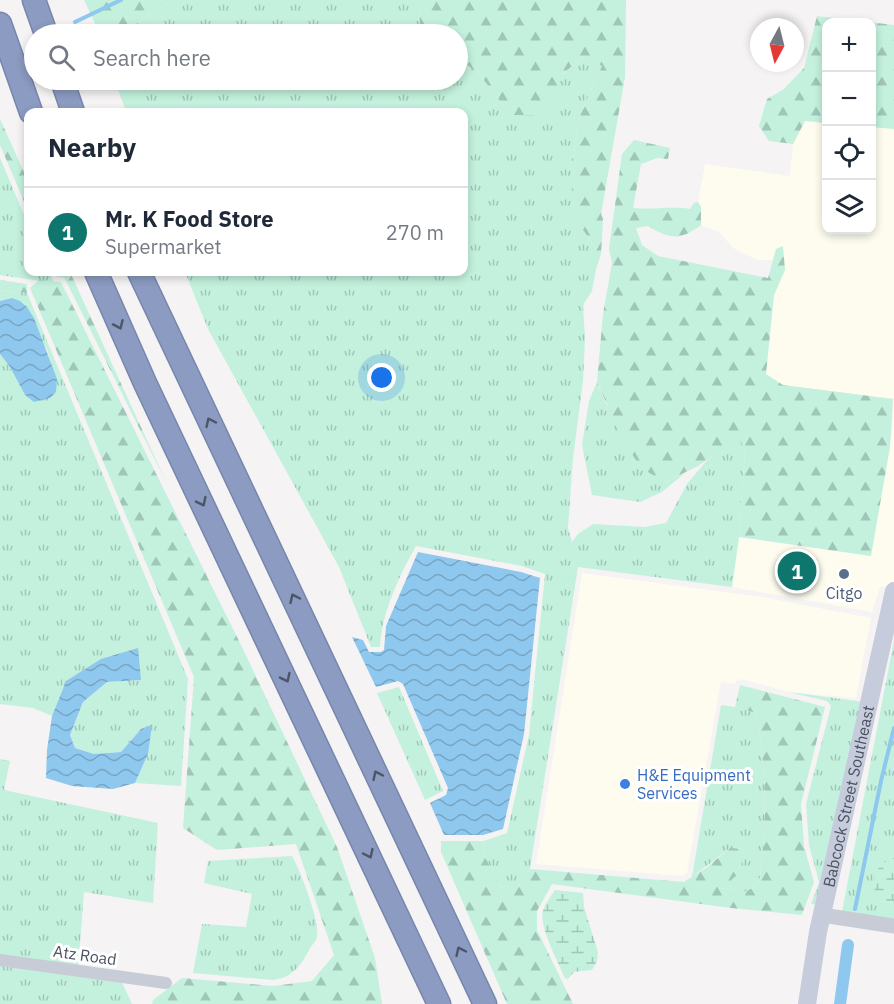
<!DOCTYPE html>
<html lang="en">
<head>
<meta charset="utf-8">
<style>
  :root { --surface:#fff; --page:#f2f2f3; --text:#1f2937; --muted:#747a83; --line:#e0e1e3; --accent:#0f766e }
  body { margin:0; font-family:"IBM Plex Sans",sans-serif; background:var(--page); color:var(--text) }
  .controls { position:absolute; right:18px; top:18px; display:grid; overflow:hidden; border-radius:12px; box-shadow:0 3px 9px #0003 }
  .controls button { width:54px; height:54px; display:grid; place-items:center; padding:0; border:0; border-bottom:2px solid var(--line); background:var(--surface); color:var(--text); font:30px sans-serif }
  .compass { position:absolute; left:750px; top:18px; width:54px; height:54px; border-radius:50%; background:var(--surface); box-shadow:0 3px 9px #0003; rotate:187deg }
  .you { position:absolute; left:382px; top:378px; width:21px; height:21px; margin:-15px; border:4px solid #fff; border-radius:50%; background:#1a73e8; box-shadow:0 0 0 9px #1a73e833 }
  .badge { display:grid; place-items:center; width:39px; height:39px; border-radius:50%; background:var(--accent); color:#fff; font-size:20px; font-weight:700 }
  .pin { position:absolute; translate:-50% -50%; border:3px solid #fff; box-shadow:0 2px 6px #0006 }
  .list { margin:0; padding:0; list-style:none }
  h2 { display:flex; justify-content:space-between; align-items:center; height:78px; margin:0; padding:0 24px; font-size:26px }
  h2 small { font-size:20px; font-weight:400; color:var(--muted) }
  .list li { display:grid; grid-template-columns:39px 1fr auto; gap:18px; align-items:center; box-sizing:border-box; height:90px; padding:0 24px; border-top:2px solid var(--line) }
  .list b { display:block; font-size:22px; white-space:nowrap }
  .list p { margin:0; font-size:20px; white-space:nowrap; color:var(--muted) }
  .list em { font-size:20px; font-style:normal; color:var(--muted) }
  .icon { flex:none; width:33px; height:33px; fill:none; stroke:currentColor; stroke-width:2; stroke-linecap:round; stroke-linejoin:round }
  .map { position:relative; flex:none; width:894px; height:1004px; overflow:hidden }
  .search { position:absolute; background:var(--surface); box-shadow:0 3px 9px #0003; left:24px; top:24px; width:444px; height:66px; display:flex; align-items:center; gap:15px; box-sizing:border-box; padding:0 21px; border-radius:33px; color:var(--muted); font-size:22px }
  .panel { position:absolute; background:var(--surface); box-shadow:0 3px 9px #0003; left:24px; top:108px; width:444px; height:168px; border-radius:12px }
  .map>svg:first-child { display:block }
  .commercial { fill:#fdfcef }
  .grass { fill:url(#grass-tufts) }
  .forest { fill:url(#forest-firs) }
  .wetland { fill:url(#wetland-marsh) }
  .water { fill:url(#water-waves) }
  .lines { fill:none; stroke-linecap:round; stroke-linejoin:round }
  .stream { stroke:#8fc8ee; stroke-width:4 }
  .canal { stroke:#8fc8ee; stroke-width:12 }
  .motorway-casing { stroke:#7686ad; stroke-width:25 }
  .minor { stroke:#c7ccd7; stroke-width:12 }
  .tertiary { stroke:#c7ccd7; stroke-width:15 }
  .secondary { stroke:#c6ccdb; stroke-width:18 }
  .motorway { stroke:#8b9bc1; stroke-width:22 }
  .oneway { stroke:#4d5666 }
  .service-dot { fill:#5c6f8a; stroke:#fff; stroke-width:2 }
  .shop-dot { fill:#3f7fe0; stroke:#fff; stroke-width:2 }
  .labels { text-anchor:middle; stroke-width:6; stroke-linejoin:round; paint-order:stroke }
  .service-label { font-size:16px; fill:#4e5e75; stroke:#fff }
  .shop-label { font-size:16px; fill:#366cbe; stroke:#fff; text-anchor:start }
  .street-label { font-size:16px; fill:#4a5261; stroke:#fff }
</style>
</head>
<body>
<div class="map">
<svg width="894" height="1004" viewBox="0 0 894 1004">
  <defs>
    <pattern id="grass-tufts" width="24" height="20" patternUnits="userSpaceOnUse" patternTransform="scale(1.5)"><rect width="24" height="20" fill="#c3f1dd"/><path d="M3 7l-1-3M5 7V3M7 7l1-3M15 17l-1-3M17 17v-4M19 17l1-3" fill="none" stroke="#a0c6b7"/></pattern>
    <pattern id="forest-firs" width="22" height="20" patternUnits="userSpaceOnUse" patternTransform="scale(1.5)"><rect width="22" height="20" fill="#c3f1dd"/><path d="M5 1l3.5 6h-7zM16 11l3.5 6h-7z" fill="#a0c6b7"/></pattern>
    <pattern id="wetland-marsh" width="20" height="14" patternUnits="userSpaceOnUse" patternTransform="scale(1.5)"><rect width="20" height="14" fill="#c3f1dd"/><path d="M1 5h8M5 5V1M11 12h8M15 12V8" fill="none" stroke="#a0c6b7"/></pattern>
    <pattern id="water-waves" width="16" height="10" patternUnits="userSpaceOnUse" patternTransform="scale(1.5)"><rect width="16" height="10" fill="#8fc8ee"/><path d="M0 5q4-4 8 0t8 0" fill="none" stroke="#77a5c4"/></pattern>
  </defs>
  <rect width="100%" height="100%" fill="#f5f3f3"/>
  <path class="commercial" d="M805,121L826,123V230H872V127L894,129V588L880,587L872,612L732,587L739,537L871,556L892,431L893,399L783,385L765,374L774,295L785,270L776,249L773,260H757L733,248L719,232L701,225V207L698,202L705,164L790,176L793,144Z
    M582,573L762,597L871,618L856,698L789,692L741,679L736,681L735,684L721,682L687,873L683,876L536,864Z"/>
  <path class="grass" d="M173,0H419L420,30L426,34H120Z
    M584,57L602,66L581,112L571,164L578,223L596,248V269L592,291L583,305L585,338L583,381L573,458L568,528L572,542L578,534L593,524L645,527L666,523L687,484L708,459L739,436L745,451L739,537L732,587L578,567L530,869L514,894L505,892L483,854L484,841L507,833L529,735L545,574L522,566L416,546C399,576 382,612 380,647H371L339,567L208,329L185,272H464V112H126L115,80H458V58L479,74L511,115Z
    M0,158L28,224V272H49L54,283L0,275Z
    M0,290L27,293L188,679L181,786L135,783L148,754L141,729L121,752L94,754L75,748L70,735L83,702L107,682L141,680L66,681L52,716L33,708L0,704V354L10,367L25,395L51,364L47,349L12,298L0,301Z
    M597,382L606,404L665,482L686,472L662,492L640,502L592,495L582,445L589,401Z
    M894,640V858L889,859L879,901L894,903V919L842,912Z
    M399,687L443,791L425,800L377,693Z
    M789,692L864,702L819,905L811,904L819,882L809,845L806,804L831,706L827,701Z
    M721,705L735,707L756,713C767,770 767,826 759,884L745,892L720,888L744,849L730,848L692,877Z
    M0,759L10,761L4,790L158,823L153,903L84,892L78,969L120,978L132,1004H0Z
    M292,856C300,870 320,921 317,936C317,940 312,945 310,948C301,965 294,977 273,980L193,973L202,924L246,927L252,894L204,883L208,861Z"/>
  <path class="forest" d="M84,0H173L120,34H100Z
    M419,0H626L625,77L601,214L603,219L601,254L596,269V248L578,223L572,193L571,164L581,112L602,66L584,57L562,74L547,115H511L479,74L458,58V34H426L420,31Z
    M817,16L894,25V129L872,127V22H826V123L805,121L793,144L769,141L759,126L767,99L784,89L804,68Z
    M0,119L28,181V211L0,145Z
    M634,140L670,148L668,159L657,158L641,164L633,208C652,210 671,206 690,209L694,203L698,202L701,207V225C680,241 670,239 648,226L636,228L642,245L658,256L768,278L776,249L783,246L785,270L774,295L766,374L783,385L893,399L890,447L871,556L739,537L745,451L739,437L698,466L665,482L641,468L623,440L597,382L603,314L612,263L609,249L622,154Z
    M54,272H70L167,484L65,279L62,277H57Z
    M0,280L27,284V293L0,290Z
    M39,280L61,282L242,647L337,847L375,958L382,1004H152L153,1000L182,978L273,986L312,981L334,955L296,844L217,850L183,828L194,677L30,288Z
    M740,685L825,707L801,804L804,846L814,882L802,915L731,908L552,884L537,911V930L573,1004H507L441,852V841H484L483,854L505,892L514,894L530,869L684,882L706,868L730,848L744,849L740,873L720,888L745,892L759,884C767,827 767,770 756,713L735,707Z"/>
  <path class="wetland" d="M894,858V903L879,901C869,885 874,863 894,858Z
    M555,890L583,893L584,907L598,952L597,961L592,970L574,972L568,979L565,978C559,964 538,924 543,911C545,904 551,896 555,890Z"/>
  <path class="water" d="M12,298L20,301L27,307L34,318L57,379L56,392L50,398L34,402L25,395L10,367L0,354V301Z
    M418,552L521,572L540,578L524,734L503,829L483,835H444L430,803L446,795L448,788L403,684L398,681L376,687L352,637L363,640L369,652H381L384,650L386,626Z
    M138,648L141,680L107,682L83,702L70,735L75,748L94,754L121,752L141,729L152,725L148,754L135,783L113,789L72,786L46,778L47,750L52,716L66,681L101,659Z"/>
  <g class="lines">
    <path class="stream" d="M75,22L121,0
      M855,909L881,781L894,728"/>
    <path class="canal" d="M840,1004L848,945"/>
    <defs>
      <path id="motorway" d="M34,0L46,34
        M0,24L31,112
        M62,80L73,112
        M96,272L145,383L439,1004
        M139,272L485,1004"/>
    </defs>
    <use href="#motorway" class="motorway-casing"/>
    <path class="minor" d="M0,960L166,983"/>
    <path class="tertiary" d="M822,915L894,926"/>
    <path class="secondary" id="s1" d="M807,1004L818,932L894,591"/>
    <use href="#motorway" class="motorway"/>
  </g>
  <defs><path id="oneway-chevron" d="M-2-3.5L2.5 0L-2 3.5" fill="none" stroke-width="1.6" stroke-linecap="round" stroke-linejoin="round" transform="scale(1.5)"/></defs>
  <g class="oneway">
    <use href="#oneway-chevron" transform="translate(119 325) rotate(66)"/>
    <use href="#oneway-chevron" transform="translate(210 422) rotate(-115)"/>
    <use href="#oneway-chevron" transform="translate(202 502) rotate(64)"/>
    <use href="#oneway-chevron" transform="translate(294 598) rotate(-115)"/>
    <use href="#oneway-chevron" transform="translate(286 678) rotate(64)"/>
    <use href="#oneway-chevron" transform="translate(377 775) rotate(-115)"/>
    <use href="#oneway-chevron" transform="translate(369 854) rotate(65)"/>
    <use href="#oneway-chevron" transform="translate(460 951) rotate(-115)"/>
  </g>
  <circle class="service-dot" cx="844" cy="574" r="6"/>
  <circle class="shop-dot" cx="625" cy="784" r="6"/>
  <g class="labels">
    <g class="service-label">
      <text x="844" y="599">Citgo</text>
    </g>
    <g class="shop-label">
      <text x="637" y="781">H&amp;E Equipment<tspan x="637" dy="18">Services</tspan></text>
    </g>
    <g class="street-label">
      <text dy="6" stroke="none"><textPath href="#s1" startOffset="212">Babcock Street Southeast</textPath></text>
      <text transform="translate(85 955) rotate(8)" y="6">Atz Road</text>
    </g>
  </g>
</svg>
<div class="controls">
<button>+</button>
<button>−</button>
<button><svg class="icon" aria-label="locate" viewBox="0 0 24 24"><circle cx="12" cy="12" r="6"/><path d="M12 2v4M12 18v4M2 12h4M18 12h4"/></svg></button>
<button><svg class="icon" aria-label="layers" viewBox="0 0 24 24"><path d="M12 4l9 5-9 5-9-5zM3 14l9 5 9-5"/></svg></button>
</div>
<svg class="compass" viewBox="-18 -18 36 36"><path d="M0-13l5 13h-10z" fill="#e53935"/><path d="M0 13l5-13h-10z" fill="#747a83"/></svg>
<div class="you"></div>
<div class="pin badge" style="left:797px;top:571px">1</div>
<div class="search"><svg class="icon" aria-label="search" viewBox="0 0 24 24"><circle cx="10" cy="10" r="6"/><path d="M15 15l6 6"/></svg>Search here</div>
<section class="panel">
<h2>Nearby<small></small></h2>
<ul class="list">
<li><span class="badge">1</span><div><b>Mr. K Food Store</b><p>Supermarket</p></div><em>270 m</em></li>
</ul>
</section>
</div>
</body>
</html>
